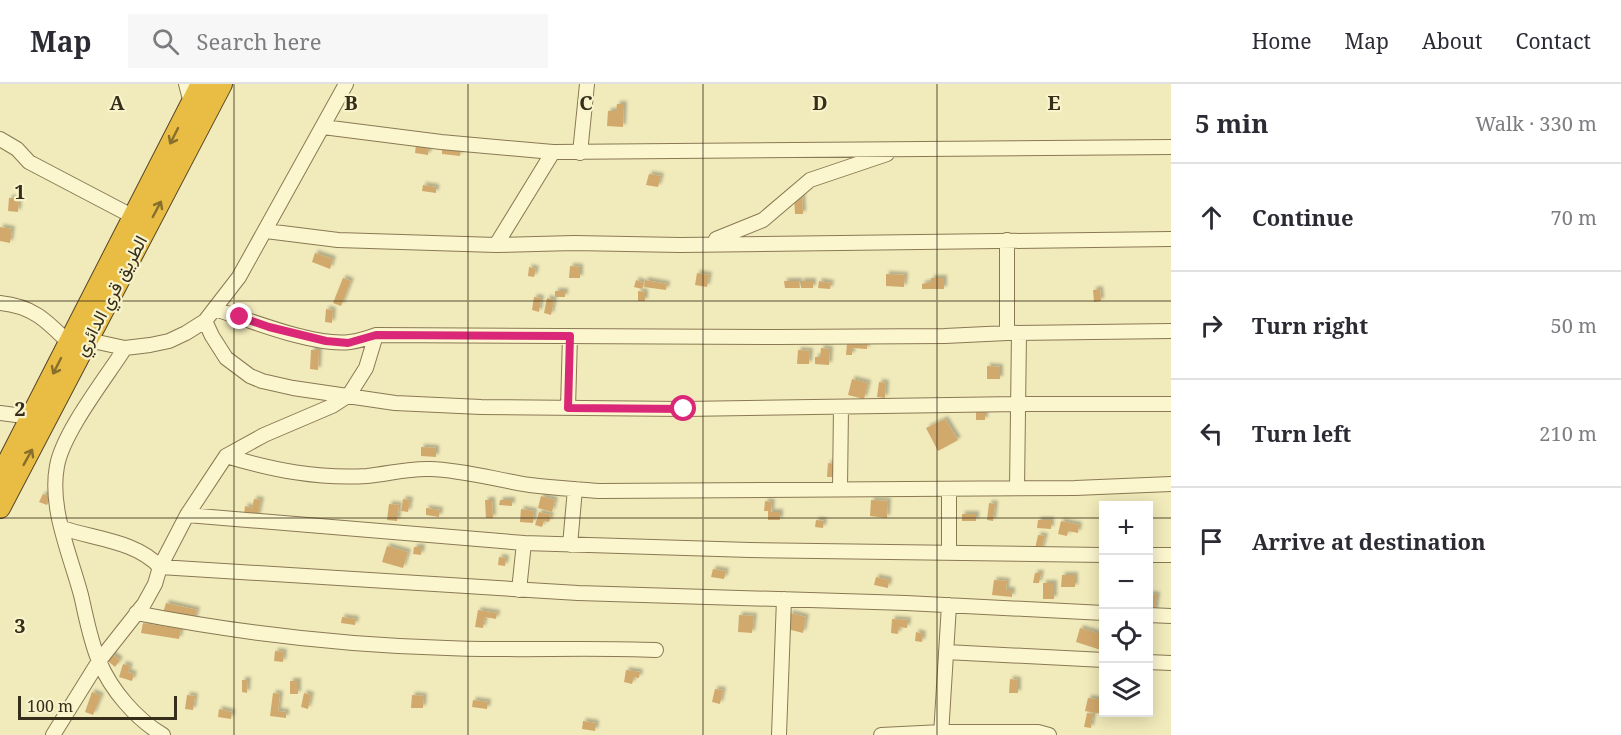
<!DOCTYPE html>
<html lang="en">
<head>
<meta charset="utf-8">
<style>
  :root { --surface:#fff; --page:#f7f7f7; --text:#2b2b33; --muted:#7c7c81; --line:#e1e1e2 }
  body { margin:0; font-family:"Noto Serif",Vazirmatn,serif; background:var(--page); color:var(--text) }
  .controls { position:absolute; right:18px; bottom:18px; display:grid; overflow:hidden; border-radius:0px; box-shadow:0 3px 15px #0003 }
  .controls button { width:54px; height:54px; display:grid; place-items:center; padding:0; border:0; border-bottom:2px solid var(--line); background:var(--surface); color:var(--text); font:30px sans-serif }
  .scale { position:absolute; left:18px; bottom:15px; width:159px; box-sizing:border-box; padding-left:6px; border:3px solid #362d1a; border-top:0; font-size:16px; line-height:21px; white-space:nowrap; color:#362d1a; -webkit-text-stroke:4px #f8f3ca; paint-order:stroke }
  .stop { position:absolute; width:18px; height:18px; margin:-14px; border:4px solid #db2777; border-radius:50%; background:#fff }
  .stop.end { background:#db2777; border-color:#fff; box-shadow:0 2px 6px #0008 }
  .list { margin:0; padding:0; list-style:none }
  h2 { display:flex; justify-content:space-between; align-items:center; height:78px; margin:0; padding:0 24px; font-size:26px }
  h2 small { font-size:20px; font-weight:400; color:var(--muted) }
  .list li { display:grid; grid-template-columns:39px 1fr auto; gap:18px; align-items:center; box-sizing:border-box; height:108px; padding:0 24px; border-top:2px solid var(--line) }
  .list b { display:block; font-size:22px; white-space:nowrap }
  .list em { font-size:20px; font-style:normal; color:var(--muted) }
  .icon { flex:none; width:33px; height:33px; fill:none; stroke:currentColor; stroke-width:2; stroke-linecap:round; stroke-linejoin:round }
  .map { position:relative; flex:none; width:1171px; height:651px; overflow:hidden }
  header { display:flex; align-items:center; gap:36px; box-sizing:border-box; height:84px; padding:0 30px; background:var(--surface); border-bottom:2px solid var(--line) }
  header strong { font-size:28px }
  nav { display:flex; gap:33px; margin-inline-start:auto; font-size:21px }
  .search { width:420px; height:54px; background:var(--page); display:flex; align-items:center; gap:15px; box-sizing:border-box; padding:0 21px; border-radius:0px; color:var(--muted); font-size:22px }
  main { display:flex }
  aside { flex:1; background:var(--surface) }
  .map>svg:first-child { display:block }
  .building { fill:#d2a96d; filter:url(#shadow) }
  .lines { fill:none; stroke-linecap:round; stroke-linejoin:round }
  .minor-casing { stroke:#897954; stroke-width:16 }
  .highway-casing { stroke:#554529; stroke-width:22 }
  .minor { stroke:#fbf6ce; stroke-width:14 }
  .highway { stroke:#e9bd43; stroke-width:20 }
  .oneway { stroke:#876e2c }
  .route { stroke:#db2777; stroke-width:8 }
  .grid { fill:none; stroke:#362d1a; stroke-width:1.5; stroke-opacity:0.55 }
  .labels { text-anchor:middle; stroke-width:4.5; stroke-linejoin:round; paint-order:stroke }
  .street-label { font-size:18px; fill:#362d1a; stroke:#f8f3ca }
  .grid-label { font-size:20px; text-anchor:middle; font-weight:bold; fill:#362d1a; stroke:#f8f3ca; stroke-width:4.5; stroke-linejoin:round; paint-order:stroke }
</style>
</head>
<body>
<header>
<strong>Map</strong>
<div class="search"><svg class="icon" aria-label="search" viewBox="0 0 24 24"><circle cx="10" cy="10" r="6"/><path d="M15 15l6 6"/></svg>Search here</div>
<nav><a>Home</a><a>Map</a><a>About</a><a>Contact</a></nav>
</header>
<main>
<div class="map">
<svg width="1171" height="651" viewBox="0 0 1171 651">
  <defs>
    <filter id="shadow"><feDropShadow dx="3" dy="-3" stdDeviation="1.5" flood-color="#0004"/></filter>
  </defs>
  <rect width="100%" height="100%" fill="#f1eaba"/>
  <path class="building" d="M617,20H624L623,43L607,42L608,27H616Z
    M416,61L429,63L428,71L415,69Z
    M442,62L461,64L460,72L442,70Z
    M649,90L661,92L658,103L646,101Z
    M423,101L436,103V109L422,107Z
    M802,110L803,130H795L794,111Z
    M9,114H19L18,128L8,127Z
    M0,143L12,145L10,159L0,157Z
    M315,169L333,175L330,185L312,178Z
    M570,182L580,183V194H569Z
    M529,183L536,185L534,193L528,192Z
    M697,189L709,191L707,203L695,201Z
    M886,190L905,191L904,203L886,202Z
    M343,194L351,197L341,222L333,219Z
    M931,194H944V205H922V200L931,198Z
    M636,196L644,199L642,205L634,203Z
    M645,196L667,200L666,206L644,203Z
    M784,197H799L800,204H785Z
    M801,197H813V204H801Z
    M819,197L831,199L830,205L818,204Z
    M1100,205L1101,217L1094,218L1093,206Z
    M555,207H565V213H555Z
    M638,207L645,208V217H638Z
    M534,213L541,214L539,228L532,226Z
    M547,214L554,216L551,231L544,229Z
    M326,225L333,226L332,239L325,238Z
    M847,259L867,260V265L852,264V271H846Z
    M821,264L830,265L829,281L815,280V273H820Z
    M311,266H319L318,286L310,285Z
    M798,266L810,267L809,280H797Z
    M987,282L1000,283V295H987Z
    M852,295L868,299L864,315L848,311Z
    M879,298L886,299L885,314L877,313Z
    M976,328H985V336H976Z
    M945,335L958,356L938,367L926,344Z
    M421,363L436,364V373L421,372Z
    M828,379L835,380L834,393H827Z
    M43,410L51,413L47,421L39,418Z
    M541,412L555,416L552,428L538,424Z
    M254,415L261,416L257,434L244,431L245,422L252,424Z
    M403,415L410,416L408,428L401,427Z
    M485,416H492L493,434H486Z
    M500,416H512V422L499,421Z
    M871,416L888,417L887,434L870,432Z
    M765,417L772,418L771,428H780V436H768V427H764Z
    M989,419L995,420L993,437L987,436Z
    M389,420L399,421L397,437L387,436Z
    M426,424L440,426L439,433L426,431Z
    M521,425L534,427L533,439L520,438Z
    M539,428L551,431L549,438L544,437L542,443L535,441Z
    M962,430H976V437H962Z
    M816,436L824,437L823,444L815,443Z
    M1038,436H1051V445L1037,444Z
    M1061,437L1079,441L1078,449L1068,447L1067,452L1058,450Z
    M1038,451L1045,452L1041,467L1035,465Z
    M387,462L408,468L403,484L382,478Z
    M414,463H422L421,471L413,470Z
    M499,473L506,474L505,482L498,481Z
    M713,485L726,487L724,495L711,493Z
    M1035,489H1041L1039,499H1033Z
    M1062,491H1075V503H1061Z
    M876,493L889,496L888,504L874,501Z
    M994,496L1007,497L1006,506H1012V513L992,511Z
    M1043,499H1054V515H1043Z
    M1149,510L1157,511L1154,531L1148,530Z
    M166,519L197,526L194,537L163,529Z
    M478,526L497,529L496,535L485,533L483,544L475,543Z
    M790,529L806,533L803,549L787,545Z
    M739,531L754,532L752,549L738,548Z
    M342,533L356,535L355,541L341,539Z
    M892,535L908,536L907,544L899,543L898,550L891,549Z
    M143,539L181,545L179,555L141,549Z
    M1080,544L1104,551V567L1076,558Z
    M916,548L923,550L922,558L915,557Z
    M275,567L284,568L283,578L274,577Z
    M109,568L120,576L115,583L104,574Z
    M123,580L130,582L128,588L134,590L132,597L119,593Z
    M626,586L640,588L639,594L634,593L632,600L624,598Z
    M1010,595L1018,596V609H1009Z
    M242,596H248L247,609L242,608Z
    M290,597H298V610H290Z
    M715,605L723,606L720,620L712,618Z
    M92,608L101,612L93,631L85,628Z
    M273,609L280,610L278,627L286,628V634L270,632Z
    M304,609L311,611L308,625L301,623Z
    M187,611L195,612L193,626L185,625Z
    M412,611L424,612L423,624H411Z
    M1088,614L1103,616L1101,630L1085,627Z
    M473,616L488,618L487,625L472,623Z
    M219,625L232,628L231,635L218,633Z
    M1087,629L1093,630L1091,644L1084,643Z
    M583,637L596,639L595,647L582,645Z"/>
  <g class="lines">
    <defs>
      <path id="minor" d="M186,0L191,19
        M323,43L441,58L553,68
        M0,55L17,65L29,78L132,132
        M580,69L587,0
        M266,147L338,156L496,161L574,159L680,161L1171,155
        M716,155L763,136L810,96L887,70
        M496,161L553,68L1171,63
        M0,219C32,222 46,236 68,258
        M215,225C249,236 316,263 350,258C358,257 368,254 376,251L779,253L945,252L1007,249L1171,247
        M205,237L212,252L226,274L250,292L262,297L293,304L395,319L481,323L684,325L1019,320H1171
        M1007,249V156
        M88,256L125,264L150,261L169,257L186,249L205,237L239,193L346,0
        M125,264C106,294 63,348 57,382C49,424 70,470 81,511C86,532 90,556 99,577C111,606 136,635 163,651
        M568,324L570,252
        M0,329L31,333
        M226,372C273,386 318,395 367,392C388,390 409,384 430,385C464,386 497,396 530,401C553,404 576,405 599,407L1075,404L1171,400
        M840,404L841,323
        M1017,404L1019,249
        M187,431L524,459L750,466L1104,471
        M62,444C95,455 136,457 160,483L578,509L906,519L1104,529
        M570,461L575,405
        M949,469V405
        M1148,471H1171
        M519,506L524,459
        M136,529C239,549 342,561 447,564C517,567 586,563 656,566
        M1148,531L1171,532
        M946,568L1104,576
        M1148,578L1171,579
        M53,651L99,577L144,520L155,500L160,483L187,431L226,372L264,351L332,322L349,311L366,284L376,251
        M779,651L784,515
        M881,651L942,648H1038L1049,651
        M941,651L949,521"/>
      <path id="highway" d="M0,393L201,0
        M0,424L222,0"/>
    </defs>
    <use href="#minor" class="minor-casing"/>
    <use href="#highway" class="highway-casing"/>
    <use href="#minor" class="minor"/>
    <use href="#highway" class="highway"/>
  </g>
  <defs><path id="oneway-shaft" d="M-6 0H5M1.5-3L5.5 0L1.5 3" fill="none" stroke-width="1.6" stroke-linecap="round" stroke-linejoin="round" transform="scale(1.5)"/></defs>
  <g class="oneway">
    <use href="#oneway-shaft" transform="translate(174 52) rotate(117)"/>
    <use href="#oneway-shaft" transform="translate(157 125) rotate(-62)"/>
    <use href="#oneway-shaft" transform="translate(57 282) rotate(117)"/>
    <use href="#oneway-shaft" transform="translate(28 373) rotate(-61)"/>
  </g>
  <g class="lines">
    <path class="route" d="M240,233L269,243L326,257L348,259L376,251L570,252L568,324L684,325"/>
  </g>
  <path class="grid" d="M234,0V651M468,0V651M703,0V651M937,0V651M0,217H1171M0,434H1104M1148,434H1171"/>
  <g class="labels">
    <g class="street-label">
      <text transform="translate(111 212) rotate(-62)" y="6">الطريق قري الدائري</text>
    </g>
  </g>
  <g class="grid-label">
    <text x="117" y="26">A</text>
    <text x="351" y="26">B</text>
    <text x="586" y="26">C</text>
    <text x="820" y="26">D</text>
    <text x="1054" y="26">E</text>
    <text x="20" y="115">1</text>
    <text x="20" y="332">2</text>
    <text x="20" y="549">3</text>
  </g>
</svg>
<div class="controls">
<button>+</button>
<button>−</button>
<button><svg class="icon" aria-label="locate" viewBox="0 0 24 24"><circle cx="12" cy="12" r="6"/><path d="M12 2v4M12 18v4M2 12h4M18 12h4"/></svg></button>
<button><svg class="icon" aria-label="layers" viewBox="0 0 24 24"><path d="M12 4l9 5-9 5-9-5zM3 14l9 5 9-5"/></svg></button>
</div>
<div class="scale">100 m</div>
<div class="stop" style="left:684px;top:325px"></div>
<div class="stop end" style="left:240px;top:233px"></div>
</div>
<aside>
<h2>5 min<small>Walk · 330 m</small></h2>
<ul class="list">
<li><svg class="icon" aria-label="ahead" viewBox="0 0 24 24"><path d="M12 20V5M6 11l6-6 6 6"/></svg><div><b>Continue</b></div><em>70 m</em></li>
<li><svg class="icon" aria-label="right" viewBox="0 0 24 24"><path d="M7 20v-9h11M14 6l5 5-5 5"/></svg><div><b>Turn right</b></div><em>50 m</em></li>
<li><svg class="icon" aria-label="left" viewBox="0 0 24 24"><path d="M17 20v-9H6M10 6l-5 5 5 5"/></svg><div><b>Turn left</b></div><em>210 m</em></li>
<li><svg class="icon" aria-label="arrive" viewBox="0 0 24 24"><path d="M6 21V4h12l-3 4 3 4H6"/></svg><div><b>Arrive at destination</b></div></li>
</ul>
</aside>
</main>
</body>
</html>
